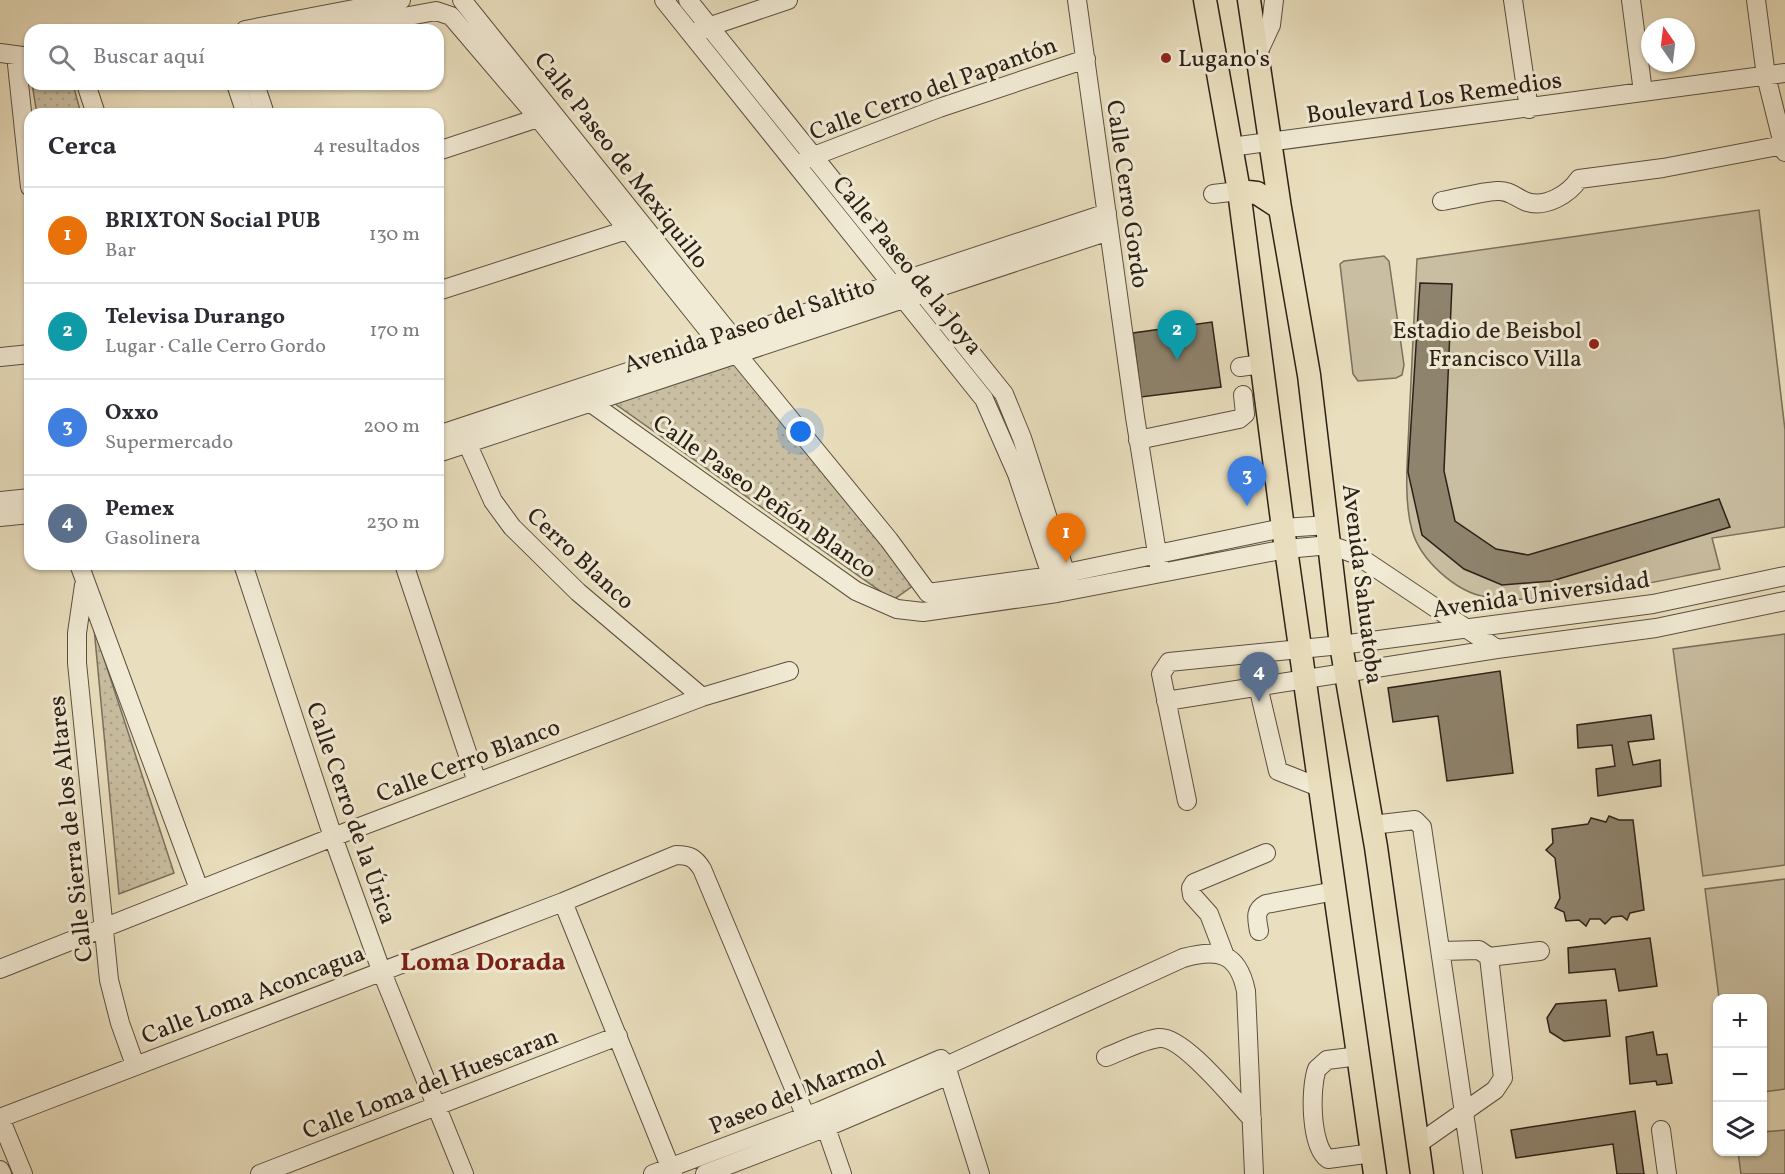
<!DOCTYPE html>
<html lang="es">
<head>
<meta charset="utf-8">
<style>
  :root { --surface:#fff; --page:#f2f2f3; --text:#2b2b33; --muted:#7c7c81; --line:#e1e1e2; --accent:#0b8043 }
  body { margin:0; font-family:Vollkorn,serif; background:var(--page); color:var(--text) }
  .controls { position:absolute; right:18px; bottom:18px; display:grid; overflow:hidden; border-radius:12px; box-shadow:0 2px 4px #0004 }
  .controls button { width:54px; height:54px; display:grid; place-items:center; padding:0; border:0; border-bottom:2px solid var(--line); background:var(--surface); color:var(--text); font:30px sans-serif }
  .compass { position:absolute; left:1641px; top:18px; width:54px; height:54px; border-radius:50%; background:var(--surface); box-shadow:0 2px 4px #0004; rotate:346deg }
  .you { position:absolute; left:801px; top:432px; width:21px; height:21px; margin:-15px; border:4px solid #fff; border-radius:50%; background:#1a73e8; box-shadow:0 0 0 9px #1a73e833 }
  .badge { display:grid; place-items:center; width:39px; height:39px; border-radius:50%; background:var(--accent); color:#fff; font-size:20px; font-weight:700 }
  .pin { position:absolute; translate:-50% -50px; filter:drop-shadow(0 2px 3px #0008) }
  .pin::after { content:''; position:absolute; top:32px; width:21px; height:18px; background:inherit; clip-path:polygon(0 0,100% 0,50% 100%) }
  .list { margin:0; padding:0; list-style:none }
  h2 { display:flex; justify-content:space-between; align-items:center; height:78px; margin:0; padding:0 24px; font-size:26px }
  h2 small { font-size:20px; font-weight:400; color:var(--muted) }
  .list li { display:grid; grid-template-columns:39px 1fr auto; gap:18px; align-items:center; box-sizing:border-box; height:96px; padding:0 24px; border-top:2px solid var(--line) }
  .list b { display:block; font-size:22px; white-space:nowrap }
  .list p { margin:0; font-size:20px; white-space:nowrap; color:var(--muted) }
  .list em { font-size:20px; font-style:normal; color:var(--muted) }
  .icon { flex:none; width:33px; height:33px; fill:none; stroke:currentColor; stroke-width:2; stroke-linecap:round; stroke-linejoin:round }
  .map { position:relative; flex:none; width:1785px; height:1174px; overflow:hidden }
  .search { position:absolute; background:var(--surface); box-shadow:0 2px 4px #0004; left:24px; top:24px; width:420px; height:66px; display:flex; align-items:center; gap:15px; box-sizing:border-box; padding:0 21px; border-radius:18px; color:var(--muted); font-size:22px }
  .panel { position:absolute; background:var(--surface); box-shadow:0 2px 4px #0004; left:24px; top:108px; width:420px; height:462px; border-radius:18px }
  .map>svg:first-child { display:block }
  .park { fill:url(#park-dots); stroke:#7a705c; stroke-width:1.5 }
  .pitch { fill:#c9bea1; stroke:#7a705c; stroke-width:1.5 }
  .building { fill:#8e836d; stroke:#2c2117; stroke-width:1.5 }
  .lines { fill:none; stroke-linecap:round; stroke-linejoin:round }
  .minor-casing { stroke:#5b5040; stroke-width:20 }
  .major-casing { stroke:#2c2117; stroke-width:25 }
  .minor { stroke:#f1ead4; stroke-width:18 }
  .major { stroke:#e9debd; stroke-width:22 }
  .poi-dot { fill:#8f2418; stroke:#f1ead4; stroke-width:2 }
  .labels { text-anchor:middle; stroke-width:6; stroke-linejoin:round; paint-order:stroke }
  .poi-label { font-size:24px; fill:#2c2117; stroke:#f1ead4; text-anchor:start }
  .street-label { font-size:24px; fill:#2c2117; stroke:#f1ead4 }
  .neighbourhood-label { font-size:26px; font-weight:bold; fill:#7a1f14; stroke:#f1ead4 }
</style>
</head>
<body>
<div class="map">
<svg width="1785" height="1174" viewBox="0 0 1785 1174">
  <defs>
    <pattern id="park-dots" width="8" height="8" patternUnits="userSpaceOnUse" patternTransform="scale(1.5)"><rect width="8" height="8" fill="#c9bea1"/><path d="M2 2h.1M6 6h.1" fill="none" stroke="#ada38a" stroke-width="1.8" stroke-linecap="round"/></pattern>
  </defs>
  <rect width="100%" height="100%" fill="#e9debd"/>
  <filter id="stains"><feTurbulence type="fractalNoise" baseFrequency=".00333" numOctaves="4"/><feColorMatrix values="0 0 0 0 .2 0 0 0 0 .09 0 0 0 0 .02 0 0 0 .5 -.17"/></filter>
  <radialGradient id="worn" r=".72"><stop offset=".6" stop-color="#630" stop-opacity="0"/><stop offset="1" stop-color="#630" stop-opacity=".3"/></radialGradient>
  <path class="park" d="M32,84H73L81,114H37Z
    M731,360L914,585L893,600L611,401Z
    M94,628L174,873L119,894Z"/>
  <path class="pitch" d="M1759,210L1785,430V527L1712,538L1720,569C1649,582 1557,607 1486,597C1456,592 1420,560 1412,530C1403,498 1408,455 1409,422C1412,367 1414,313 1417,259Z
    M1384,256L1389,261L1404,365L1402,375L1396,378L1358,381L1353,374L1340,264L1344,261Z
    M1785,634V865L1703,876L1673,649Z
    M1785,879V1089L1763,1092L1762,998H1719L1705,889Z
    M1785,1130V1174H1741L1738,1152H1762L1763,1132Z"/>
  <path class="building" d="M1420,283L1452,284L1444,471L1455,521L1496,549L1528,555L1719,499L1730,527L1552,581L1502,585L1464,569L1422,535L1408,472Z
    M1212,322L1221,387L1141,397L1133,333Z
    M1500,671L1513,773L1447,781L1438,716L1393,722L1388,688Z
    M1651,715L1654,739L1628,742L1633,765L1660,760L1661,786L1598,796L1596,769L1615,766L1612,745L1578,748L1577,725Z
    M1609,816L1619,820H1633L1644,910L1630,913L1627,920L1622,916L1612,917L1605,924L1600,919H1590L1586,926L1579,920L1566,921L1564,912L1555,908L1560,898L1555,858L1546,850L1553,843L1552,829L1588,824L1591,818L1606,822Z
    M1650,938L1657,986L1619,991L1615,969L1569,973L1568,948Z
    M1606,1000L1610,1036L1564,1041L1550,1032L1547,1018L1556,1004Z
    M1653,1032L1657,1055L1667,1054L1672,1083L1657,1085L1656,1081L1630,1084L1626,1037Z
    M1635,1111L1644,1174H1617L1613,1144L1516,1158L1511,1130Z"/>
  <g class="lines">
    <defs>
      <path id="minor" d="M462,0L738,344
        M664,0L984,399L1017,474L1057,593
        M688,0L1004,394L1022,438L1071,590
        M1077,0L1135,417L1160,572
        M1513,0L1529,109
        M1631,0L1643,92
        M1756,0L1766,76L1785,152
        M245,30L401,0
        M333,30L436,11L451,16L539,119L724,350
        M699,30L788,0
        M0,53L30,57
        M16,55L30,187
        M1257,55L1271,25L1274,0
        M86,84L96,114
        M236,84L246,114
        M255,84L265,114
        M1231,147L1785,73
        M438,151L547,115
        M806,159L939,108L1086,59
        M1213,194L1239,191
        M1442,201C1460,198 1479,192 1497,191C1510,190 1516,198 1527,202C1546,208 1569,194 1579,179L1663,168L1783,145
        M438,291L636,227
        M736,353L889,540L928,593
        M0,357L30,354
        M1240,367L1262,364
        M574,391L856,591L897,609L923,612L1057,593L1286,549L1330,545L1355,554L1497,649
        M463,434L493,501L512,527L578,592L702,697
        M438,435L1107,213
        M1138,440L1239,419L1245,414L1243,395
        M438,453L1109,231
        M0,501L30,498
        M0,517L30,514
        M79,564L199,889
        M243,564L333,837L381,970L464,1174
        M404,564L477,782
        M84,585L77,633V663L109,980L120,1023L135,1065
        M928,593L1052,576L1283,528L1328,525
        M1258,686L1278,771L1321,788
        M1166,701L1497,649L1656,628L1785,601
        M1187,801L1161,674L1169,662L1341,645L1653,604L1785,576
        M1372,825L1415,820L1422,827L1473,1174
        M563,902L673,1174
        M1259,931C1257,919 1254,910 1266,904L1335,891
        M1225,956L1209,914L1192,895L1191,888L1194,883L1266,853
        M1489,957L1540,951
        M0,969L333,837L702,697L789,671
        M1359,1056L1327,1060L1317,1069C1310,1088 1310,1146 1328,1159L1373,1153
        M1106,1057C1122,1051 1142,1040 1159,1038C1183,1035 1234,1100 1252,1119
        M946,1066L1183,958C1219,948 1238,953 1246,991L1254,1174
        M822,1116L842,1174
        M0,1118L563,902L676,855C690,855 695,858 702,869L806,1117
        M0,1118L23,1174
        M1661,1130L1667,1174
        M1418,1144L1495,1090L1503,1078L1489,957L1479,950L1442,951
        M0,1170L2,1174
        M260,1174L618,1036
        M653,1174L820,1111L941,1059L946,1066L980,1174
        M705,1174L827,1127L949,1075"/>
      <path id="major" d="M1205,0L1239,191L1283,528L1375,1174
        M1249,0L1280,208L1309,375L1341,645L1376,847L1422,1174
        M1239,191L1257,193L1280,208"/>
    </defs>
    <use href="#minor" class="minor-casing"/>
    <use href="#major" class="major-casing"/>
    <use href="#minor" class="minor"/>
    <use href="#major" class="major"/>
  </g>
  <g class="poi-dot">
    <circle cx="1166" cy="58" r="6"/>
    <circle cx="1594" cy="344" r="6"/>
  </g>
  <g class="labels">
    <g class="poi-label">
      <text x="1178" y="66">Lugano's</text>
      <text x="1582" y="338" text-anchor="end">Estadio de Beisbol<tspan x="1582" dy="28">Francisco Villa</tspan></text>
    </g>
    <g class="street-label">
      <text transform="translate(933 88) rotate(-20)" y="8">Calle Cerro del Papantón</text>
      <text transform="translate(1434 97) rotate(-8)" y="8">Boulevard Los Remedios</text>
      <text transform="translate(622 160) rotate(52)" y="8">Calle Paseo de Mexiquillo</text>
      <text transform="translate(1128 194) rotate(82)" y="8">Calle Cerro Gordo</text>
      <text transform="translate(908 265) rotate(51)" y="8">Calle Paseo de la Joya</text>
      <text transform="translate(749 325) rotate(-18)" y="8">Avenida Paseo del Saltito</text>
      <text transform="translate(765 496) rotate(35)" y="8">Calle Paseo Peñón Blanco</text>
      <text transform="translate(581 558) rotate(43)" y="8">Cerro Blanco</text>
      <text transform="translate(1363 584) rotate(83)" y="8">Avenida Sahuatoba</text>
      <text transform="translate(1541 594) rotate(-8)" y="8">Avenida Universidad</text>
      <text transform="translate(468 760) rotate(-21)" y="8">Calle Cerro Blanco</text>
      <text transform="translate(352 813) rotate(71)" y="8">Calle Cerro de la Úrica</text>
      <text transform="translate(70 829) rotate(-96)" y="8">Calle Sierra de los Altares</text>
      <text transform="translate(253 994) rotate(-21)" y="8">Calle Loma Aconcagua</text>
      <text transform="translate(430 1083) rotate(-21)" y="8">Calle Loma del Huescaran</text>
      <text transform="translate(797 1092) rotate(-22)" y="8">Paseo del Marmol</text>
    </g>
    <g class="neighbourhood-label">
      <text x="483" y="970">Loma Dorada</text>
    </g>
  </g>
  <rect width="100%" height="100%" filter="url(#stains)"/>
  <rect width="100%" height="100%" fill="url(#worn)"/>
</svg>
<div class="controls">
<button>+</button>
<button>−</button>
<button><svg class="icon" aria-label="layers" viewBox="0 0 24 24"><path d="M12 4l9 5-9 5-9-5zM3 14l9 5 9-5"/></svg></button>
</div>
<svg class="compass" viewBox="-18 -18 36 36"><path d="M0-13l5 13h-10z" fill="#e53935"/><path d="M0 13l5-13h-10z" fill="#7c7c81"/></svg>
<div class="you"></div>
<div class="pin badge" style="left:1066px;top:563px;background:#e8710a">1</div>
<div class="pin badge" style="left:1177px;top:360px;background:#0f9aa8">2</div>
<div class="pin badge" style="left:1247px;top:506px;background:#3f7fe0">3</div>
<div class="pin badge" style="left:1259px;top:702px;background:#5c6f8a">4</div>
<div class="search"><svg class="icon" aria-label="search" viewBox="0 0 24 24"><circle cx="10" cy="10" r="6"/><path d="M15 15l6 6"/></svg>Buscar aquí</div>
<section class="panel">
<h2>Cerca<small>4 resultados</small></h2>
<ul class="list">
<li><span class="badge" style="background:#e8710a">1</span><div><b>BRIXTON Social PUB</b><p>Bar</p></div><em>130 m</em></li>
<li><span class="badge" style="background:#0f9aa8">2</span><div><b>Televisa Durango</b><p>Lugar · Calle Cerro Gordo</p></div><em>170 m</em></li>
<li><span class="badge" style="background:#3f7fe0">3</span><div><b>Oxxo</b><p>Supermercado</p></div><em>200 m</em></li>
<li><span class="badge" style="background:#5c6f8a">4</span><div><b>Pemex</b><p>Gasolinera</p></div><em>230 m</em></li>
</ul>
</section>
</div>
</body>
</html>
